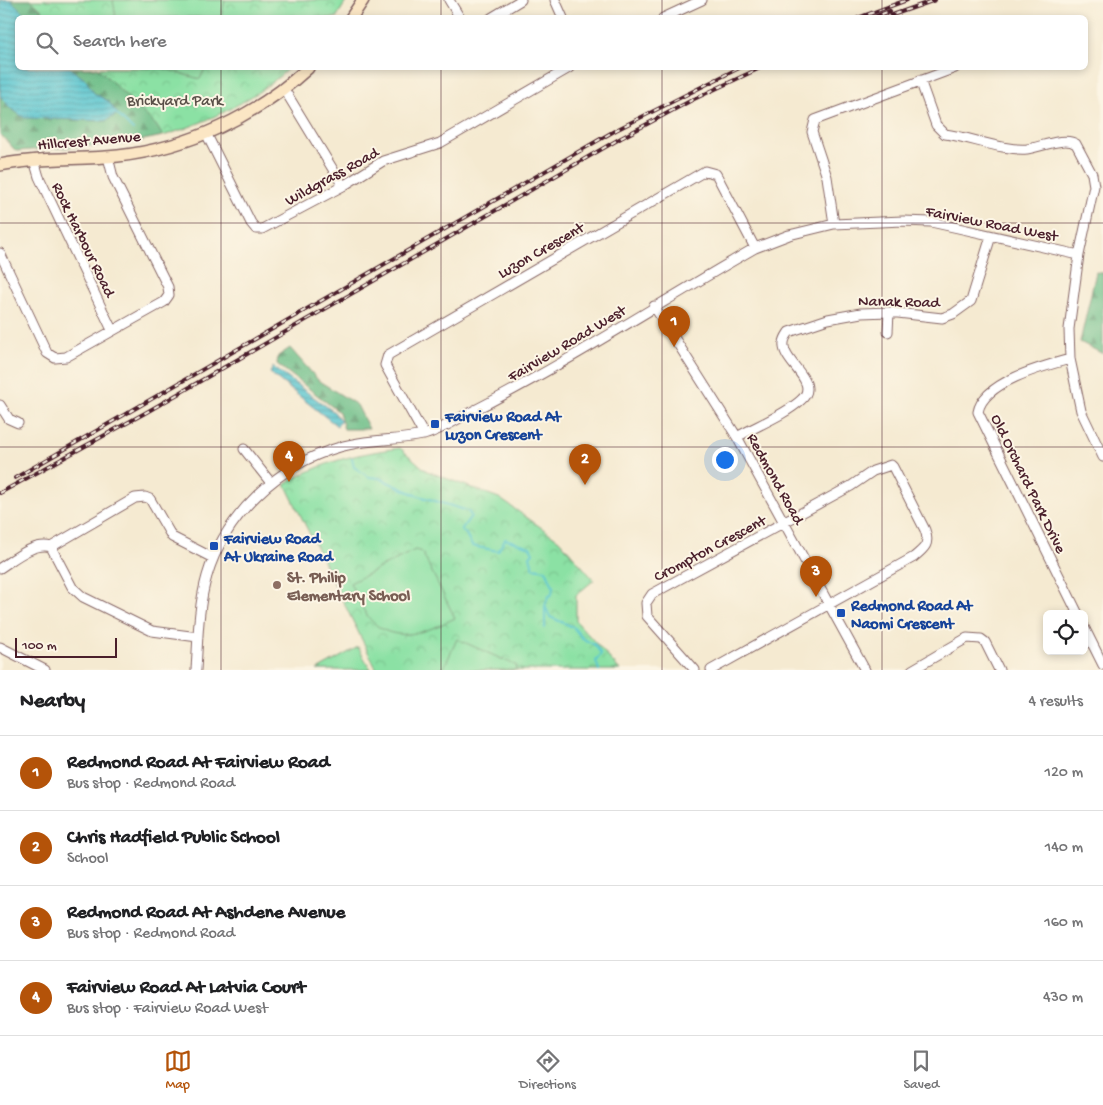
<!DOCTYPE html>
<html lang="en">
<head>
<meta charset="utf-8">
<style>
  :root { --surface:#fff; --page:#f2f2f2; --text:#202124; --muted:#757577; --line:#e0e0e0; --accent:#b45309 }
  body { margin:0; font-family:"Gochi Hand",sans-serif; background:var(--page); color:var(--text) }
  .controls { position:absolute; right:15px; bottom:15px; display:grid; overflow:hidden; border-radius:8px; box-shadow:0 2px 8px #0003 }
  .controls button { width:45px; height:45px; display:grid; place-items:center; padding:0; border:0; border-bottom:1px solid var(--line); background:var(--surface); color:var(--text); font:25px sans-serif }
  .scale { position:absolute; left:15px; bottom:12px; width:102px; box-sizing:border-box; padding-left:5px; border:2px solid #4a1f2b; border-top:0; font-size:14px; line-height:18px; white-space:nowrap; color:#4a1f2b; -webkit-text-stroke:4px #fcf5e5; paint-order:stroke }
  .you { position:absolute; left:724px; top:459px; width:18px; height:18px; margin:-12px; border:4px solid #fff; border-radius:50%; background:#1a73e8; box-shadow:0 0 0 8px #1a73e833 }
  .badge { display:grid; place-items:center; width:32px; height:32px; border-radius:50%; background:var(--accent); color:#fff; font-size:16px; font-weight:700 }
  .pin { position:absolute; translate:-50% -41px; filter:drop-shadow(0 1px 2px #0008) }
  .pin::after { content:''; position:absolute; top:26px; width:18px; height:15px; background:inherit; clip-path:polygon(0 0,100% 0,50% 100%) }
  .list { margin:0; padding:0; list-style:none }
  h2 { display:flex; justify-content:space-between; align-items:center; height:65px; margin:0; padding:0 20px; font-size:21px }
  h2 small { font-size:16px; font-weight:400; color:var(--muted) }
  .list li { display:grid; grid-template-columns:32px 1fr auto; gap:15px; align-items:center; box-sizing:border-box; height:75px; padding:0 20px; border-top:1px solid var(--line) }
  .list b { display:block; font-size:19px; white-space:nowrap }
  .list p { margin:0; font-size:16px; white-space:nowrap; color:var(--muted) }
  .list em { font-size:16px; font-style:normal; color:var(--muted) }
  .icon { flex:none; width:28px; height:28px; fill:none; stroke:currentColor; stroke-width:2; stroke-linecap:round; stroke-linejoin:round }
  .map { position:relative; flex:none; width:1103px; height:670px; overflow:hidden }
  .search { position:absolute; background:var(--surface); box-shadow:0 2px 8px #0003; left:15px; right:15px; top:15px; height:55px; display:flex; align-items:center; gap:12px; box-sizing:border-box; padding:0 18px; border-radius:8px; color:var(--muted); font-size:19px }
  .sheet { height:365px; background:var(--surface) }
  nav { display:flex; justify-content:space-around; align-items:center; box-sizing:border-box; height:70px; border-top:1px solid var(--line); background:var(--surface); font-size:14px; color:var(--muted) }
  nav a { display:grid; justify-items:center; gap:2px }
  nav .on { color:var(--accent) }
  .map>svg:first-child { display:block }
  .forest { fill:url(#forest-firs); stroke:#5d6f5a }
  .park { fill:url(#park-crowns); stroke:#6a8068 }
  .garden { fill:#8be1a4; stroke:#6a8068 }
  .water { fill:url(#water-rules); stroke:#52727e }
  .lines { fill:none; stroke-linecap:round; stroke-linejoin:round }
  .stream { stroke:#59c6d0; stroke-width:2 }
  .street-casing { stroke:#866665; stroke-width:11 }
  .secondary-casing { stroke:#866665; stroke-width:14 }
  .street { stroke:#fff; stroke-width:9 }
  .secondary { stroke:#fbe6c4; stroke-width:11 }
  .rail-casing { stroke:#4a1f2b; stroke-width:4 }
  .rail { stroke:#fcf5e5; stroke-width:2; stroke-dasharray:5.5; stroke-linecap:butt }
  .grid { fill:none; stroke:#4a1f2b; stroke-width:1; stroke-opacity:0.55 }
  .transit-dot { fill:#1a4fb4; stroke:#fcf5e5; stroke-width:2 }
  .education-dot { fill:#8d6e63; stroke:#fcf5e5; stroke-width:2 }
  .labels { text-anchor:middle; stroke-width:4; stroke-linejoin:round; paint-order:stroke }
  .park-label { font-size:16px; fill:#5a5049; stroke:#fcf5e5 }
  .street-label { font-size:16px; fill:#4a1f2b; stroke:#fcf5e5 }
  .transit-label { font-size:16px; font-weight:bold; fill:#164399; stroke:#fcf5e5; text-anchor:start }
  .education-label { font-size:16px; font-weight:bold; fill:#785e54; stroke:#fcf5e5; text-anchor:start }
</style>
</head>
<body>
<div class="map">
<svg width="1103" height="670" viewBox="0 0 1103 670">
  <defs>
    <pattern id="forest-firs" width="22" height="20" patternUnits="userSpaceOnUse" patternTransform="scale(1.25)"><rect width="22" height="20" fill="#70bf8a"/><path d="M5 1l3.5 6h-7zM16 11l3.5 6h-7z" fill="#5e9b71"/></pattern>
    <pattern id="park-crowns" width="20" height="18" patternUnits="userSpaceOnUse" patternTransform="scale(1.25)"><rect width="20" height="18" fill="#8be1a4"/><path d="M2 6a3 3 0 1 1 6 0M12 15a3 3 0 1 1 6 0" fill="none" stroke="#79c18d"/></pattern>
    <pattern id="water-rules" width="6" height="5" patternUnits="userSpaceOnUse" patternTransform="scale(1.25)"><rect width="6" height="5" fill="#59c6d0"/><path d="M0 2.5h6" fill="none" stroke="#4ca0a9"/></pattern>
  </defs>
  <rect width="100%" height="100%" fill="#fcf5e5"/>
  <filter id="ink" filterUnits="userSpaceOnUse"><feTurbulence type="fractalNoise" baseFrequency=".02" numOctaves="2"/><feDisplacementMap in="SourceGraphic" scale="10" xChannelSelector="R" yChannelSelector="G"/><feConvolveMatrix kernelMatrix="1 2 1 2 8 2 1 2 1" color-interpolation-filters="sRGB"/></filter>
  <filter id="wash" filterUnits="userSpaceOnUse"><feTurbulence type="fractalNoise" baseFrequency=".0096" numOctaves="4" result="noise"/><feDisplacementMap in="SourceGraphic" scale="20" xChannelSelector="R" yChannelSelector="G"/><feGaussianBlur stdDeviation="1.12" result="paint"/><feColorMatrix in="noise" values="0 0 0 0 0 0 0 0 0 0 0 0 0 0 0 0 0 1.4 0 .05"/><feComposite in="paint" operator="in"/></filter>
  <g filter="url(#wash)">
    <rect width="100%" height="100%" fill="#f5ead1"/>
    <path class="forest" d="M0,0H31L49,17L18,18V68H98L156,125L163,136L124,144L16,151L0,134Z
      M1096,272L1103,273V354L1080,342Z
      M290,348L319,381L357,405L369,429H344L339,412L277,364L278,356Z"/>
    <path class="park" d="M31,0H347L336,18L49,17Z
      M98,68H289C253,101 210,121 163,136L156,125Z
      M400,448L427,471L499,498L559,540L594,580L576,595V621L620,670H377L285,484C324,461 355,454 400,448Z"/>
    <path class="garden" d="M113,0H225L221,17L116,18Z
      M162,68H205L200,79Z
      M415,550L422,552L455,618C426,632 390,648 366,614C360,605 355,593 350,583Z
      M457,639L517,666L515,670H443Z
      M358,647L371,670H317Z"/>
    <path class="water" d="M0,0H11L28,17L18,18V68H70L86,80L94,93L108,101L118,114L105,121L24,118L9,107L0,96Z
      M273,367L334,412L341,421L337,426L270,373Z"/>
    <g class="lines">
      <path class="stream" d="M117,114L133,130
        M352,458L354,467L369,477L379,478L416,495L468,511L471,516L461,530L466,534L472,546L498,551L505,539L530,547L533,553L530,556L533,568L546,570L553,586L552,594L548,597L545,606L550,617L573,627L583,639L595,645L601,654L596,661L599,670
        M545,608V628"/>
    </g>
  </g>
  <g filter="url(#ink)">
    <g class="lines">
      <defs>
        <path id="street" d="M449,0L460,18
          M555,0L563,18
          M491,18L521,0
          M663,18L702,0
          M920,80L936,125L945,134C970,137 1003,151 1027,149C1041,147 1065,136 1076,144L1092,174L1094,186L1079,255L1069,329L1070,359L1081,411L1103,457
          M284,89L343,186
          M206,133L251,223L256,229H262L343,186L383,161L440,143L569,68
          M34,160L39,177L112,330
          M834,224L827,177L812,132L815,120L955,68
          M0,253L47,353L55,358L66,357L164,302L169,295L168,287L113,177L108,157
          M654,306L737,437L865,670
          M888,332L889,312
          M1070,359C1044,366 983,382 978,412L1078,614
          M0,405L9,419L18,423
          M424,435L385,365L388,355L705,171L716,174L755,248
          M737,437C756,426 785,415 801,400C822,382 781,362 784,343C784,339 787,335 789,332L828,319L861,313L889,312L942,318L953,314L971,301L991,236
          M244,449L271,483
          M51,547L135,498L145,497L150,499L172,537L213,558
          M0,568C14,559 34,542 51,547L72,587L83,597L152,631L198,637
          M1084,627L1103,665
          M0,647L45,670
          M196,670C198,639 198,607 207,576C225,515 279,464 340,447C367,439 396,441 423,435C437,432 454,421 467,414C566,364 659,303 755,248L789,235L834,224L903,221L931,222L1079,255
          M695,670L647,616L646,603L652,594L851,486L873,471L891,465L893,467L925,530C930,544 925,548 914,557L711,670
          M912,670L967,638L981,639L985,642L999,670"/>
        <path id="secondary" d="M351,18L363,0
          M0,165C39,157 78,160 118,156C189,148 256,116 308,68"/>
      </defs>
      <use href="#street" class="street-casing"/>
      <use href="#secondary" class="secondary-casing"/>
      <use href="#street" class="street"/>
      <use href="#secondary" class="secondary"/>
      <defs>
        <path id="rail" d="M858,18L907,0
          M871,18L890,11
          M884,18L935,0
          M15,478L616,130L739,68
          M0,493L145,413L621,138L692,100L760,68"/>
      </defs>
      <use href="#rail" class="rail-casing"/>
      <use href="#rail" class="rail"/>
    </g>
  </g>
  <path class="grid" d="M221,0V18M441,0V18M662,0V18M882,0V18M221,68V670M441,68V670M662,68V670M882,68V670M0,223H1103M0,447H1103"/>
  <g class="transit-dot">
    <rect x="430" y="419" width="10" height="10" rx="2.5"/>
    <rect x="209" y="541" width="10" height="10" rx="2.5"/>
    <rect x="836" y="608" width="10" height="10" rx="2.5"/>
  </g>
  <circle class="education-dot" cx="277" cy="585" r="5"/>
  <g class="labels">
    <g class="park-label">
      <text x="175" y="105">Brickyard Park</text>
    </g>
    <g class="street-label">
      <text transform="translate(89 139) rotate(-5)" y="6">Hillcrest Avenue</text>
      <text transform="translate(331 175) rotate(-29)" y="6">Wildgrass Road</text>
      <text transform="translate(992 222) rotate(11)" y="6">Fairview Road West</text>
      <text transform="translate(85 239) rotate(64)" y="6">Rock Harbour Road</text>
      <text transform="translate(540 249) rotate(-30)" y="6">Luzon Crescent</text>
      <text transform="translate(899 300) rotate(1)" y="6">Nanak Road</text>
      <text transform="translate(566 342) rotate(-31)" y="6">Fairview Road West</text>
      <text transform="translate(777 478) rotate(61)" y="6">Redmond Road</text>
      <text transform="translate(1030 483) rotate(64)" y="6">Old Orchard Park Drive</text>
      <text transform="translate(709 547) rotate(-28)" y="6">Crompton Crescent</text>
    </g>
    <g class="transit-label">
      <text x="445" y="421">Fairview Road At<tspan x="445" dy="18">Luzon Crescent</tspan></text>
      <text x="224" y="543">Fairview Road<tspan x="224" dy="18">At Ukraine Road</tspan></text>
      <text x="851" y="610">Redmond Road At<tspan x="851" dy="18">Naomi Crescent</tspan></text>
    </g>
    <g class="education-label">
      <text x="287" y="582">St. Philip<tspan x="287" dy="18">Elementary School</tspan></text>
    </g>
  </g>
</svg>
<div class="controls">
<button><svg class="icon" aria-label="locate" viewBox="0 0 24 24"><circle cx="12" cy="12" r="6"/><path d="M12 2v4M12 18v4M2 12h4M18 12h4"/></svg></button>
</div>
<div class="scale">100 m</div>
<div class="you"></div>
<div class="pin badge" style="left:674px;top:347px">1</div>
<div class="pin badge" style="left:585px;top:485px">2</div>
<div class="pin badge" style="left:816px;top:597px">3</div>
<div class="pin badge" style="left:289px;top:482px">4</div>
<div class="search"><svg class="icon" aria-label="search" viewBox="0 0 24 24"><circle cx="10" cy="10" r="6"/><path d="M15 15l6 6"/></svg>Search here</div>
</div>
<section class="sheet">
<h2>Nearby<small>4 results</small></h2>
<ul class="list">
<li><span class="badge">1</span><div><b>Redmond Road At Fairview Road</b><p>Bus stop · Redmond Road</p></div><em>120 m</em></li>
<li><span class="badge">2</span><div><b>Chris Hadfield Public School</b><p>School</p></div><em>140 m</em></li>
<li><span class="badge">3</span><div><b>Redmond Road At Ashdene Avenue</b><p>Bus stop · Redmond Road</p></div><em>160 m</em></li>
<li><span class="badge">4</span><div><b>Fairview Road At Latvia Court</b><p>Bus stop · Fairview Road West</p></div><em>430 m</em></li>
</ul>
</section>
<nav>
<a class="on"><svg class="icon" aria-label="map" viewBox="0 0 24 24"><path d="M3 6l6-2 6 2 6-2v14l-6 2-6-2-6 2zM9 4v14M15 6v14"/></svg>Map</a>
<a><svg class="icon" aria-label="directions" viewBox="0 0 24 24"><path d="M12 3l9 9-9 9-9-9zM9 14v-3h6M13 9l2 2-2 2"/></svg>Directions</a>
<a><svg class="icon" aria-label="saved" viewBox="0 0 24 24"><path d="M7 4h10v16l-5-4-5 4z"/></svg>Saved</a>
</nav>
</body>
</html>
